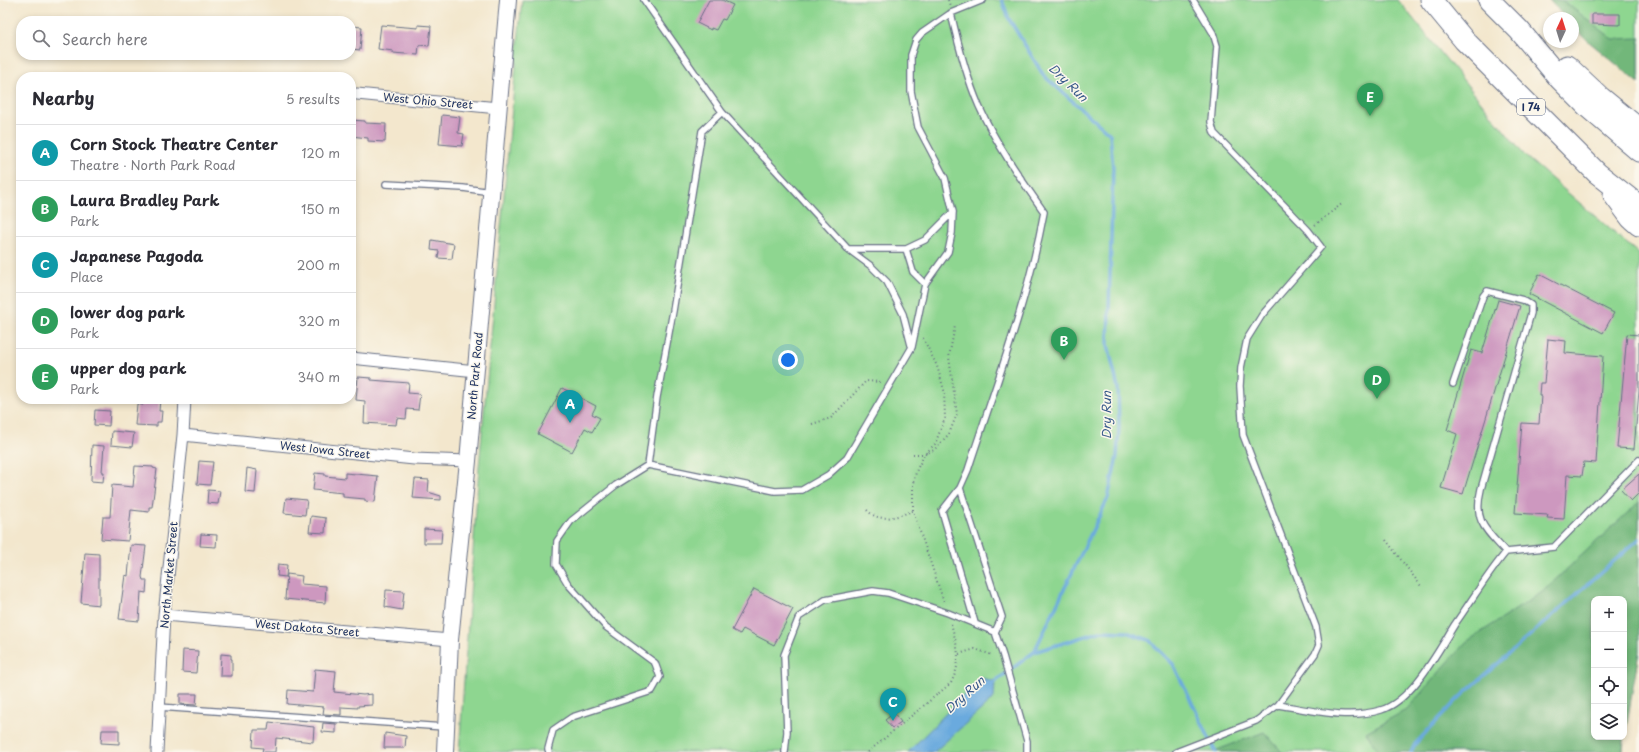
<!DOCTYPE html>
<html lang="en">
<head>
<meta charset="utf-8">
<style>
  :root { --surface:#fff; --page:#f7f7f7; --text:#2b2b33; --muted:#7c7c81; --line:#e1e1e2; --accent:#b5179e }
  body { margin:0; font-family:"Playpen Sans",sans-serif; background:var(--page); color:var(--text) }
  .controls { position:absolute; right:12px; bottom:12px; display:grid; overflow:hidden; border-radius:8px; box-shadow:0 2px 6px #0003 }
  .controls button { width:36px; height:36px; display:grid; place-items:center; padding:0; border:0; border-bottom:1px solid var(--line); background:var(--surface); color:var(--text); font:20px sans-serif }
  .compass { position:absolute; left:1543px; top:12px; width:36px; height:36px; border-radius:50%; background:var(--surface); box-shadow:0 2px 6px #0003; rotate:4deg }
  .you { position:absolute; left:788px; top:360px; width:14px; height:14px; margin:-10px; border:3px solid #fff; border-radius:50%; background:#1a73e8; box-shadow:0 0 0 6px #1a73e833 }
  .badge { display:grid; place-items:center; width:26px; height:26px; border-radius:50%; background:var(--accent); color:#fff; font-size:13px; font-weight:700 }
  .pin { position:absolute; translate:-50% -33px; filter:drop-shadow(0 1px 2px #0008) }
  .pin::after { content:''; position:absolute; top:21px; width:14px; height:12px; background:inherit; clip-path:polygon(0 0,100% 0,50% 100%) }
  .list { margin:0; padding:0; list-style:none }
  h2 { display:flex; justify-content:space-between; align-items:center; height:52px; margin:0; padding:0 16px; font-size:17px }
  h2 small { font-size:13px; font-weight:400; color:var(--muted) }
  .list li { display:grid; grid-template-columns:26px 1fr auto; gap:12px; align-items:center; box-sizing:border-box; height:56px; padding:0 16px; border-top:1px solid var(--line) }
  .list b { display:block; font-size:15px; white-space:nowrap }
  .list p { margin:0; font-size:13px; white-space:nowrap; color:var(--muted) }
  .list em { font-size:13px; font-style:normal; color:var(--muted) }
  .icon { flex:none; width:22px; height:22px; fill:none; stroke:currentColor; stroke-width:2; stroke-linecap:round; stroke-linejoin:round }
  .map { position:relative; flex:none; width:1639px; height:752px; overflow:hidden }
  .search { position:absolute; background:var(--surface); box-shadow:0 2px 6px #0003; left:16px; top:16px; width:340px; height:44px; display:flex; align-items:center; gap:10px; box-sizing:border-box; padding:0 14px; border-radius:16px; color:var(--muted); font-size:15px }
  .panel { position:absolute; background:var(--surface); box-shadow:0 2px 6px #0003; left:16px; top:72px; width:340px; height:332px; border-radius:16px }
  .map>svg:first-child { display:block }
  .green { fill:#8ed690; stroke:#548277; fill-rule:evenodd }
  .forest { fill:#72b77a; stroke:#46736c; fill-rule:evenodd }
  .water { fill:#6baade; stroke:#436c9e }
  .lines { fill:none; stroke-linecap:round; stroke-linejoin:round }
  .stream { stroke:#6baade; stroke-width:3.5 }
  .building { fill:#cd98bf }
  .lane-casing { stroke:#676f85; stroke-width:8 }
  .street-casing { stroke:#676f85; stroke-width:13 }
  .secondary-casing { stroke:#676f85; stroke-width:18 }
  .highway-casing { stroke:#676f85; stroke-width:23 }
  .path { stroke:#676f85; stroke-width:2; stroke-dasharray:1 3; stroke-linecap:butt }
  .lane { stroke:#fff; stroke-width:5.5 }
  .street { stroke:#fff; stroke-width:11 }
  .secondary { stroke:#fff; stroke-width:16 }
  .highway { stroke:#fff; stroke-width:21 }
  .labels { text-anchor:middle; stroke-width:3; stroke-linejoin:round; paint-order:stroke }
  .shield { fill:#fbf7ec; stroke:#5e6b89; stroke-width:1 }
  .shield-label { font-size:10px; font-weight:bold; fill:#1b2f5e }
  .street-label { font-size:11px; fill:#1b2f5e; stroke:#fbf7ec }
  .water-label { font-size:12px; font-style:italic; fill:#375a8b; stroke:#fbf7ec }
</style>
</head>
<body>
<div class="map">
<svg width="1639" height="752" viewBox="0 0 1639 752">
  <rect width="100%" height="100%" fill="#fbf7ec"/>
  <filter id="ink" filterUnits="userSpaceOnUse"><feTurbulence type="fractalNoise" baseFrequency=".025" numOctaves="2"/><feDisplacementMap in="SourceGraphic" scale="8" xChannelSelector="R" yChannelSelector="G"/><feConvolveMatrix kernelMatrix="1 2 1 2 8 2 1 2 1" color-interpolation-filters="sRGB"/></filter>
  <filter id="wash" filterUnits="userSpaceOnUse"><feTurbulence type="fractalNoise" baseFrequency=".012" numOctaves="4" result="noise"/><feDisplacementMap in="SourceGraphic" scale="16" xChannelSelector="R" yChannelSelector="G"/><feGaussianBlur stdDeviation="0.9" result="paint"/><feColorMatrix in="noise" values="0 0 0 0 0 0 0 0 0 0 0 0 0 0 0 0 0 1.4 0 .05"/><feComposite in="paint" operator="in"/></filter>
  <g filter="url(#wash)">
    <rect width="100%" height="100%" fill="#f3e7cd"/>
    <path class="green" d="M522,0H1398L1525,156L1639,254V556L1623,752H459L479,466ZM1594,599H1624V737H1594Z
      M1556,0H1639V76Z"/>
    <path class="forest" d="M1549,0H1562L1613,39L1639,38V83L1588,41L1573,25V18H1566Z
      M1639,502V652L1622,752H1377L1375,747L1366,732L1406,710L1466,642L1541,593ZM1594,599H1624V737H1594Z
      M1264,732L1282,752H1212Z"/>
    <path class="water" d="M981,678L995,681L994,698L934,752H908Z"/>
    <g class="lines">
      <path class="stream" d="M1034,652L1102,631L1126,632L1149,640L1173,664L1216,752
        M992,684L1034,652L1108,498L1117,456L1119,427L1118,388L1108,345L1113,168L1110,134L1044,76L1009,19L1002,0
        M1411,752L1415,744L1460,697L1639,539"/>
    </g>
    <g id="blocks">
      <path class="building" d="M709,0H722L733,5L725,20L722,19L716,30L711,28V30L697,23Z
        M1592,14H1620V25L1592,24Z
        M381,25L418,28V25L431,26L429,46L419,45L418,55L393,53V51L378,49Z
        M351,26L362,27L360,50L351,49Z
        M442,115L460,117L458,133L464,134L462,146L439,144Z
        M351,120L365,121V123L386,124L385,142L368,141V138L351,136Z
        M432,240L454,244L452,259L438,258L439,251L431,250Z
        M1539,274L1614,313L1603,333L1529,294Z
        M1498,300L1520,306L1463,494L1441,488L1457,434L1447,430L1471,350L1482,353Z
        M1627,334L1639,335V391L1634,449L1617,448Z
        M1548,339L1566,341L1565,353L1603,356L1596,463L1584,462L1582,476L1567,475L1564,519L1547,518L1548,515L1515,513L1522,423L1539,424L1541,395H1539L1540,383H1544Z
        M358,377L371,378V380L409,383L408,393L420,394L418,410L407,409L406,419L397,418L396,425L364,423L365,401L356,400Z
        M562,388L596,406L592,414L600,418L592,432L585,428L572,452L538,434Z
        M144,399H160L159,411H162L161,422H157V426L135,425L137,404L143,405Z
        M95,410L110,411L109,426L94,425Z
        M112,431L134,433L132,447L111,445Z
        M92,445L104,446L102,472H104L103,482L91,481Z
        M199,461L213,462L210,485L197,484Z
        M135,466L153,467V468L157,469L152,507H149V512L131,510L128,541L101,539L103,517H110L112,485L133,487Z
        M247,468L257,470L255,493L245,492Z
        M315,473L325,474V476L345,478V473L378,476L375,502L365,501V499L343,497V493L313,490Z
        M1639,474V493L1631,501L1621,490Z
        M415,479L429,480L428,492L441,496V500L413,498Z
        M208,490L220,491L218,504L207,503Z
        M286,498L307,500L305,515L284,513Z
        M311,516L326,518L325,533L309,532Z
        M424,529L442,530L441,543H424Z
        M201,534L217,535L216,547L200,546Z
        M131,545L146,546L142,577L143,580H147L146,593L141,592L139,621L119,619L125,575L128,576Z
        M85,553L99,554V605L81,603Z
        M278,564L287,565L286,577L277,576Z
        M287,574L302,576L301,584L326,586L325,603L285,599Z
        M754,589L793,609L774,645L743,629L740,634L732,630Z
        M386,590L404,591L402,610L385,607Z
        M183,650L198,651L196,673L182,672Z
        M221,654L231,655V659H232V676H220Z
        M315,669L336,671L334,692L363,695L372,694V705L358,706V708L341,707V715L323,714L324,707L287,704L288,690L313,692Z
        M180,694H197L196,705L180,704Z
        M894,713L901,722L892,728L885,720Z
        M269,722L314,727L313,742L276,738L275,752H262L263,748L253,747L254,730H268Z
        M323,723L336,724V733L322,732Z
        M102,730H119V744L101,743Z
        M385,733L406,736L405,748H384Z"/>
    </g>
  </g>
  <g filter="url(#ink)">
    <use href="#blocks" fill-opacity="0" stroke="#676f85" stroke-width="1"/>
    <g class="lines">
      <defs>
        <path id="lane" d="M644,0L722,112L848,249L871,266L887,282L903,314L911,345
          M951,13C958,44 966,76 979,106C996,144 1020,178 1044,212C1028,300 996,384 968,470L960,488L942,511L975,623
          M386,184L463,188L491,192
          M848,249H906L925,240L953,212
          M906,249L913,272L925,284
          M1453,384L1483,296L1487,291L1523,300L1531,305V313L1481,489C1473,522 1486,530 1506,552
          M648,465L657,397L673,311L702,131L722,112
          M960,488L1002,617L995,632
          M1278,705C1311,710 1348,720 1381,710C1413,700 1438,651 1455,624C1472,600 1487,575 1506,552L1554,547L1639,460
          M159,707L444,727
          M549,752L548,749L553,730L572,717L652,691L660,677L655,663L606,627L568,584L556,564L557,541L571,521L616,485L648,465L775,491L802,490L828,475L847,458L912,347L925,284L948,252L952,233L953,212L945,178L918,127L911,91V55L916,40L922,33L951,13L983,0
          M785,752L787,732L784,655L799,617L825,600L873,591L888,593L948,613L995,632L1003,656L1027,741V752
          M1176,752L1256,721L1278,705L1315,654L1319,645L1316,627L1243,435L1240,386L1241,368L1247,339L1262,315L1321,247L1308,230L1214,133L1211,122L1217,46L1213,33L1193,0"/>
        <path id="street" d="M357,94L498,108
          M351,358L476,371
          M183,435L414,459L468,461
          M164,615L450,640
          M157,752L164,615L183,435L185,399"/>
        <path id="secondary" d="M445,752L450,640L468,461L508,0"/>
        <path id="highway" d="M1431,0L1464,40L1597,173L1639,206
          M1489,0L1519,30L1560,79L1589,108L1639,151
          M1567,66L1601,98L1639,129
          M1614,195L1631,218L1639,225"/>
      </defs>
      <use href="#lane" class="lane-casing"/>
      <use href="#street" class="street-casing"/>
      <use href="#secondary" class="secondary-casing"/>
      <use href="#highway" class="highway-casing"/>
      <path class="path" d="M948,0L950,6
        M1315,225L1343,203
        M923,338L937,366L944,390L945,418L935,444L925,454L917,469L913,483V511L944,602
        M812,424L831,418L866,381L882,382
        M913,454H925L934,450L949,434L957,414L949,357L955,326
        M867,510C879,524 898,516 913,511
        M1386,540L1421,586
        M959,654L975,649L992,655
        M868,752L951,683C963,659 957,648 951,623"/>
      <use href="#lane" class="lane"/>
      <use href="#street" class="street"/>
      <use href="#secondary" class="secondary"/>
      <use href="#highway" class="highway"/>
    </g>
  </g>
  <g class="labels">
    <rect class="shield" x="1517" y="99" width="28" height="16" rx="3"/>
    <g class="shield-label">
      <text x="1531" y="111">I 74</text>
    </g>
    <g class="street-label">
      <text transform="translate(428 101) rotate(5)" y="4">West Ohio Street</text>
      <text transform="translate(475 376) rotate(-85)" y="4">North Park Road</text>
      <text transform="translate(325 450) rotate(6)" y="4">West Iowa Street</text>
      <text transform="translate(169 575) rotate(-85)" y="4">North Market Street</text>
      <text transform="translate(307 628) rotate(5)" y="4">West Dakota Street</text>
    </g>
    <g class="water-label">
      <text transform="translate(1068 83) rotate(44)" y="4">Dry Run</text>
      <text transform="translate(1107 415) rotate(-90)" y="4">Dry Run</text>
      <text transform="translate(965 695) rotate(-42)" y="4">Dry Run</text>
    </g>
  </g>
</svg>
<div class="controls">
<button>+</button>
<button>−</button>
<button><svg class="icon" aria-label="locate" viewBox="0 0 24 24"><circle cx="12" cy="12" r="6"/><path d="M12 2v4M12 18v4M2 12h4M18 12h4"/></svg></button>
<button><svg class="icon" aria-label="layers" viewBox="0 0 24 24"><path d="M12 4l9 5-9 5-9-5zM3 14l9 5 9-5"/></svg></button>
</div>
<svg class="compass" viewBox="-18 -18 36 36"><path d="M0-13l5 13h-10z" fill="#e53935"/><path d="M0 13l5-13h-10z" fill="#7c7c81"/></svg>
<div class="you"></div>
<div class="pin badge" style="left:570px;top:423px;background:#0f9aa8">A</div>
<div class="pin badge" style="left:1064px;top:360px;background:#2e9e5b">B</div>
<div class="pin badge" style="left:893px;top:721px;background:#0f9aa8">C</div>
<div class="pin badge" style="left:1377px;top:399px;background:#2e9e5b">D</div>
<div class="pin badge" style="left:1370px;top:116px;background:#2e9e5b">E</div>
<div class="search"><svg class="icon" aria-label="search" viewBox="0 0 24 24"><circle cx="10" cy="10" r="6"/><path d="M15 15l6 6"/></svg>Search here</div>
<section class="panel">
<h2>Nearby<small>5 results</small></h2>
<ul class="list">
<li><span class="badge" style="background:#0f9aa8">A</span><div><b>Corn Stock Theatre Center</b><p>Theatre · North Park Road</p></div><em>120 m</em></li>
<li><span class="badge" style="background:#2e9e5b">B</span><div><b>Laura Bradley Park</b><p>Park</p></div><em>150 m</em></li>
<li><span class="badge" style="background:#0f9aa8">C</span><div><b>Japanese Pagoda</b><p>Place</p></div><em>200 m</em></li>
<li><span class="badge" style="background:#2e9e5b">D</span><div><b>lower dog park</b><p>Park</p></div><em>320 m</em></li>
<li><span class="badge" style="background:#2e9e5b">E</span><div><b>upper dog park</b><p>Park</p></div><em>340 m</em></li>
</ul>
</section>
</div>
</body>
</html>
